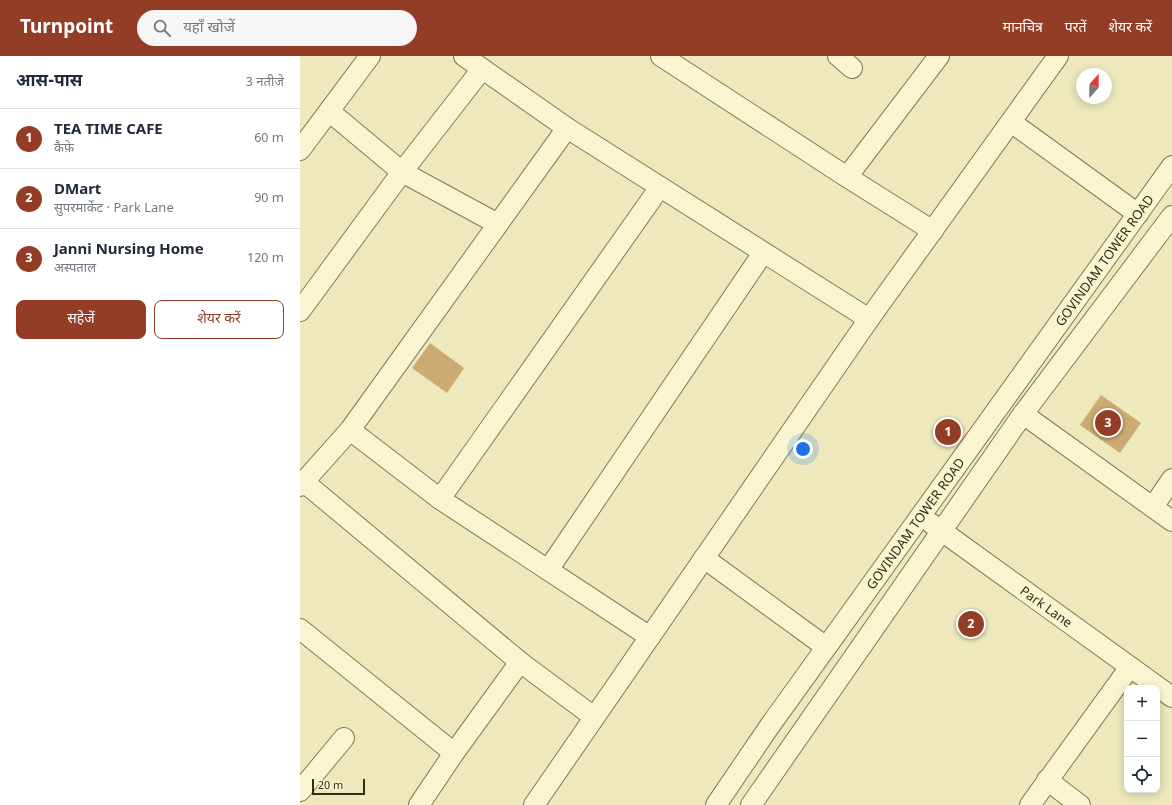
<!DOCTYPE html>
<html lang="hi">
<head>
<meta charset="utf-8">
<style>
  :root { --surface:#fff; --page:#f6f6f7; --text:#1f2937; --muted:#747a83; --line:#e0e1e3; --accent:#943d26 }
  body { margin:0; font-family:Georgia,"Noto Sans Devanagari",serif; background:var(--page); color:var(--text) }
  .controls { position:absolute; right:12px; bottom:12px; display:grid; overflow:hidden; border-radius:8px; box-shadow:0 2px 10px #0003 }
  .controls button { width:36px; height:36px; display:grid; place-items:center; padding:0; border:0; border-bottom:1px solid var(--line); background:var(--surface); color:var(--text); font:20px sans-serif }
  .compass { position:absolute; left:776px; top:12px; width:36px; height:36px; border-radius:50%; background:var(--surface); box-shadow:0 2px 10px #0003; rotate:21deg }
  .scale { position:absolute; left:12px; bottom:10px; width:53px; box-sizing:border-box; padding-left:4px; border:2px solid #342d1b; border-top:0; font-size:11px; line-height:14px; white-space:nowrap; color:#342d1b; -webkit-text-stroke:3px #f5f2cd; paint-order:stroke }
  .you { position:absolute; left:503px; top:393px; width:14px; height:14px; margin:-10px; border:3px solid #fff; border-radius:50%; background:#1a73e8; box-shadow:0 0 0 6px #1a73e833 }
  .badge { display:grid; place-items:center; width:26px; height:26px; border-radius:50%; background:var(--accent); color:#fff; font-size:13px; font-weight:700 }
  .pin { position:absolute; translate:-50% -50%; border:2px solid #fff; box-shadow:0 1px 4px #0006 }
  .list { margin:0; padding:0; list-style:none }
  h2 { display:flex; justify-content:space-between; align-items:center; height:52px; margin:0; padding:0 16px; font-size:17px }
  h2 small { font-size:13px; font-weight:400; color:var(--muted) }
  .list li { display:grid; grid-template-columns:26px 1fr auto; gap:12px; align-items:center; box-sizing:border-box; height:60px; padding:0 16px; border-top:1px solid var(--line) }
  .list b { display:block; font-size:15px; white-space:nowrap }
  .list p { margin:0; font-size:13px; white-space:nowrap; color:var(--muted) }
  .list em { font-size:13px; font-style:normal; color:var(--muted) }
  .actions { display:flex; gap:8px; padding:12px 16px }
  .actions a { flex:1; padding:9px 0; border:1px solid var(--accent); border-radius:8px; text-align:center; font-size:14px; color:var(--accent) }
  .actions .main { background:var(--accent); color:#fff }
  .icon { flex:none; width:22px; height:22px; fill:none; stroke:currentColor; stroke-width:2; stroke-linecap:round; stroke-linejoin:round }
  .map { position:relative; flex:none; width:872px; height:749px; overflow:hidden }
  header { display:flex; align-items:center; gap:24px; box-sizing:border-box; height:56px; padding:0 20px; background:var(--accent); color:#fff }
  header strong { font-size:19px }
  nav { display:flex; gap:22px; margin-inline-start:auto; font-size:14px }
  .search { width:280px; height:36px; background:var(--page); display:flex; align-items:center; gap:10px; box-sizing:border-box; padding:0 14px; border-radius:22px; color:var(--muted); font-size:15px }
  main { display:flex }
  aside { flex:1; background:var(--surface) }
  .map>svg:first-child { display:block }
  .building { fill:#ccab73 }
  .lines { fill:none; stroke-linecap:round; stroke-linejoin:round }
  .minor-casing { stroke:#857956; stroke-width:22 }
  .minor { stroke:#f9f5d0; stroke-width:20 }
  .labels { text-anchor:middle; stroke-width:3; stroke-linejoin:round; paint-order:stroke }
  .street-label { font-size:13px; fill:#342d1b; stroke:#f5f2cd }
</style>
</head>
<body>
<header>
<strong>Turnpoint</strong>
<div class="search"><svg class="icon" aria-label="search" viewBox="0 0 24 24"><circle cx="10" cy="10" r="6"/><path d="M15 15l6 6"/></svg>यहाँ खोजें</div>
<nav><a>मानचित्र</a><a>परतें</a><a>शेयर करें</a></nav>
</header>
<main>
<aside>
<h2>आस-पास<small>3 नतीजे</small></h2>
<ul class="list">
<li><span class="badge">1</span><div><b>TEA TIME CAFE</b><p>कैफ़े</p></div><em>60 m</em></li>
<li><span class="badge">2</span><div><b>DMart</b><p>सुपरमार्केट · Park Lane</p></div><em>90 m</em></li>
<li><span class="badge">3</span><div><b>Janni Nursing Home</b><p>अस्पताल</p></div><em>120 m</em></li>
</ul>
<div class="actions"><a class="main">सहेजें</a><a>शेयर करें</a></div>
</aside>
<div class="map">
<svg width="872" height="749" viewBox="0 0 872 749">
  <rect width="100%" height="100%" fill="#ede9bd"/>
  <path class="building" d="M130,287L164,312L147,337L112,312Z
    M801,339L841,367L820,397L780,369Z"/>
  <g class="lines">
    <defs>
      <g id="minor">
        <path d="M164,0L267,72L569,263"/>
        <path d="M361,0L547,121L633,175"/>
        <path d="M538,0L552,12"/>
        <path d="M29,55L102,116L198,168"/>
        <path d="M711,66L838,158"/>
        <path d="M0,94L70,0"/>
        <path d="M547,121L639,0"/>
        <path d="M0,255L102,116L182,13"/>
        <path d="M723,358L872,465"/>
        <path d="M50,374L140,443L350,581"/>
        <path d="M4,426L220,606L294,661"/>
        <path d="M0,430L50,374L267,72"/>
        <path d="M140,443L360,131"/>
        <path d="M853,451L872,423"/>
        <path id="s1" d="M632,468L872,641"/>
        <path d="M404,502L526,591"/>
        <path d="M248,514L463,197"/>
        <path d="M0,573L154,697"/>
        <path d="M747,724L780,749"/>
        <path d="M0,735L44,682"/>
        <path d="M119,749L154,697L220,606"/>
        <path d="M234,749L569,263L758,0"/>
        <path id="s2" d="M416,749L469,671L872,110"/>
        <path d="M451,749L723,358L872,160"/>
        <path d="M730,749L830,611"/>
      </g>
    </defs>
    <use href="#minor" class="minor-casing"/>
    <use href="#minor" class="minor"/>
  </g>
  <g class="labels">
    <g class="street-label">
      <text dy="5" stroke="none"><textPath href="#s2" startOffset="669">GOVINDAM TOWER ROAD</textPath></text>
      <text dy="5" stroke="none"><textPath href="#s2" startOffset="345">GOVINDAM TOWER ROAD</textPath></text>
      <text dy="5" stroke="none"><textPath href="#s1" startOffset="141">Park Lane</textPath></text>
    </g>
  </g>
</svg>
<div class="controls">
<button>+</button>
<button>−</button>
<button><svg class="icon" aria-label="locate" viewBox="0 0 24 24"><circle cx="12" cy="12" r="6"/><path d="M12 2v4M12 18v4M2 12h4M18 12h4"/></svg></button>
</div>
<svg class="compass" viewBox="-18 -18 36 36"><path d="M0-13l5 13h-10z" fill="#e53935"/><path d="M0 13l5-13h-10z" fill="#747a83"/></svg>
<div class="scale">20 m</div>
<div class="you"></div>
<div class="pin badge" style="left:648px;top:376px">1</div>
<div class="pin badge" style="left:671px;top:568px">2</div>
<div class="pin badge" style="left:808px;top:367px">3</div>
</div>
</main>
</body>
</html>
